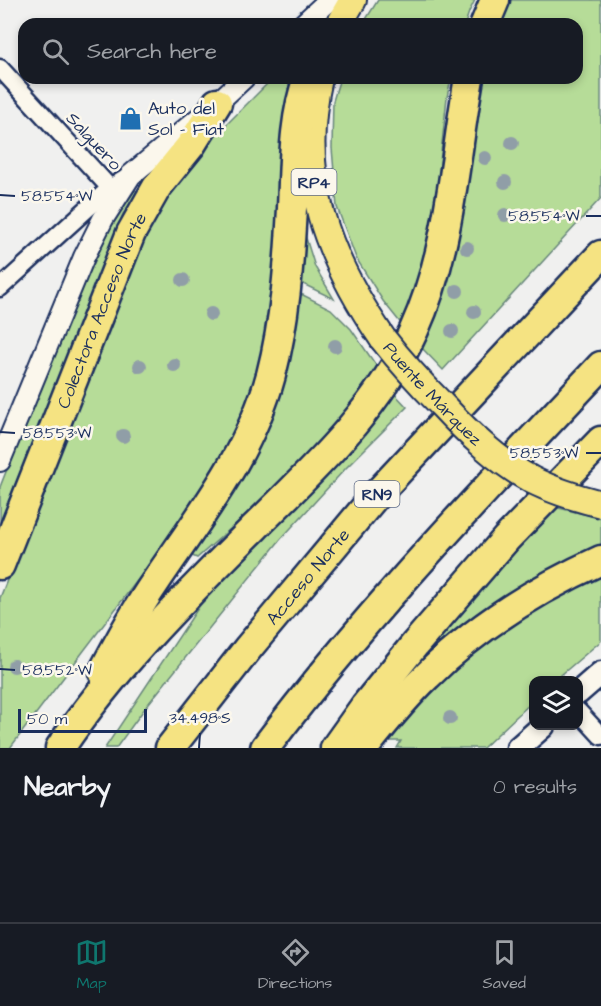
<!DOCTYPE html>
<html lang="en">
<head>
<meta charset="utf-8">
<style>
  :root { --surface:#171b24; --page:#242831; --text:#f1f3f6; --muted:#9ea1a6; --line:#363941; --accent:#0f766e }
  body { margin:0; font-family:"Architects Daughter",sans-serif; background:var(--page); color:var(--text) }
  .controls { position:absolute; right:18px; bottom:18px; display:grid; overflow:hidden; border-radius:12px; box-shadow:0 3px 9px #0003 }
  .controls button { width:54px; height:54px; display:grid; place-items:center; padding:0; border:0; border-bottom:2px solid var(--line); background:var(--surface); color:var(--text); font:30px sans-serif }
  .scale { position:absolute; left:18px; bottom:15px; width:129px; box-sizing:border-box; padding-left:6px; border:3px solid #1b2f5e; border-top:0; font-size:16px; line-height:21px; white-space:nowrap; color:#1b2f5e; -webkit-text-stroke:4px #fbf7ec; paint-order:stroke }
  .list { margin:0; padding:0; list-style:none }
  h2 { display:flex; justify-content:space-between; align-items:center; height:78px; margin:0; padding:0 24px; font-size:26px }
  h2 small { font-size:20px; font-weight:400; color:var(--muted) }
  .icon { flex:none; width:33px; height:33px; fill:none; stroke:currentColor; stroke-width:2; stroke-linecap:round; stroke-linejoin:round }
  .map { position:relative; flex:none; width:601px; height:748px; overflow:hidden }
  .search { position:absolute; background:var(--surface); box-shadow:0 3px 9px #0003; left:18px; right:18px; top:18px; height:66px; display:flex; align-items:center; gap:15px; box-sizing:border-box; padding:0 21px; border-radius:18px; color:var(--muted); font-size:22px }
  .sheet { height:174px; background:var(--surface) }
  nav { display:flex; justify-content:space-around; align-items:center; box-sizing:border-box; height:84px; border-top:2px solid var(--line); background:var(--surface); font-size:16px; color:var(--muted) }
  nav a { display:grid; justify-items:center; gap:3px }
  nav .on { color:var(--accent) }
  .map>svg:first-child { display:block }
  .green { fill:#b6dc98; stroke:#68867b; stroke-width:1.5 }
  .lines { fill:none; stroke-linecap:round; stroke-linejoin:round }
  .minor-casing { stroke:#1b2f5e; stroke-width:21 }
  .tertiary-casing { stroke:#1b2f5e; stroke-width:24 }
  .secondary-casing { stroke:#1b2f5e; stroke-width:27 }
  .primary-casing { stroke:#1b2f5e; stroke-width:30 }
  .motorway-casing { stroke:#1b2f5e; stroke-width:33 }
  .minor { stroke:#fbf7ec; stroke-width:16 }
  .tertiary { stroke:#fbf7ec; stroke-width:20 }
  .secondary { stroke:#fbf7ec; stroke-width:22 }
  .primary { stroke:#f5e382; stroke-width:26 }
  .motorway { stroke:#f5e382; stroke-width:28 }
  .primary-bridge-casing { stroke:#1b2f5e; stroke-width:30; stroke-linecap:butt }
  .primary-bridge { stroke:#f5e382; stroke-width:26 }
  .tree { fill:#909ea7 }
  .ticks { fill:none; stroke:#1b2f5e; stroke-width:2 }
  .labels { text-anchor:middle; stroke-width:5; stroke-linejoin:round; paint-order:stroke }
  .shield { fill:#fbf7ec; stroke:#5e6b89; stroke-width:1.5 }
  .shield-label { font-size:16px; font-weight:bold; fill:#1b2f5e }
  .poi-label { font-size:18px; fill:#1b2f5e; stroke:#fbf7ec; text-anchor:start }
  .street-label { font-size:18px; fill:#1b2f5e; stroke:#fbf7ec }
  .ticks-label { font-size:15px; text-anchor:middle; fill:#1b2f5e; stroke:#fbf7ec; stroke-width:5; stroke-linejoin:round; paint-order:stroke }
</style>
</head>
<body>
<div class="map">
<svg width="601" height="748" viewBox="0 0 601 748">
  <rect width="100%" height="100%" fill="#f0f0ef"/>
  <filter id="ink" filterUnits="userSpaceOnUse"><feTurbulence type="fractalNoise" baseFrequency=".0167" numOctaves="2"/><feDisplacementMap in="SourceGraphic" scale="12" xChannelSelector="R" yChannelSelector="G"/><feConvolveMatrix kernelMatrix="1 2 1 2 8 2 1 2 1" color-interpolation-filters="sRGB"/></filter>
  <g filter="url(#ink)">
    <path class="green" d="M378,0H475L469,12L465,24H363Z
      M504,0H601V198L443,370L422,348L439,292L476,78H577V24H493Z
      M273,78H292L283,130L278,262L265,346L255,388L234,437L174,532L10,748H0V598L147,224L198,153Z
      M340,78H451L447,97L434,218L416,289L403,326L383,301L356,258L337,207L332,148L333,101Z
      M135,190L138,192L123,214L0,523V487L39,388L67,319L116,217Z
      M301,222L315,267L334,299L301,283Z
      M293,290L331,309L351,329L380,371L348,412L280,485L197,558L186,553Z
      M393,392L407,407L346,468L280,540L145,708L116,748H105L222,572Z
      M546,505L601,518V546L561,566L388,699Z
      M601,569V641L555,680H534L533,701L483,748H397L401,741H386L402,711L533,602Z"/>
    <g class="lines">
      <defs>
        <path id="minor" d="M0,68L110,188
          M0,288L110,188L131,175
          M578,711L601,736"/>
        <path id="tertiary" d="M303,24L329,0
          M0,461L84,257L103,219L131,175L217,103L244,78"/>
        <path id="secondary" d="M578,693L601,673
          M518,748L543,726"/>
        <path id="primary" d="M339,24L353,0
          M319,78C296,178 327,257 383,339"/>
        <g id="motorway">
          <path d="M485,24L495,0"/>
          <path id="s1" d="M0,565L131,233L157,187L191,145L217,103"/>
          <path d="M103,672C119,641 136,610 156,581C200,516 250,453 271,375C285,321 289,265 292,208C294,164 293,120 308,78"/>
          <path d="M60,748C115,666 186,596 255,527C315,468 379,408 414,330C450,251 454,162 469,78"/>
          <path id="s2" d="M170,748L249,647L376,495L601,255"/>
          <path d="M265,748C367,612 485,490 601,366"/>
          <path d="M335,748L365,706L416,643L506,539L601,441"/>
          <path d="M364,748C384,723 404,698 427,676C477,626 537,589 601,560"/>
        </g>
      </defs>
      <use href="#minor" class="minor-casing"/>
      <use href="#tertiary" class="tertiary-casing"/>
      <use href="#secondary" class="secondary-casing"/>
      <use href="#primary" class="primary-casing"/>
      <use href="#motorway" class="motorway-casing"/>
      <use href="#minor" class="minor"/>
      <use href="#tertiary" class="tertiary"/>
      <use href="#secondary" class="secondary"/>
      <use href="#primary" class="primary"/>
      <use href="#motorway" class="motorway"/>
      <defs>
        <g id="primary-bridge">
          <path id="s3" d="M383,339C401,362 420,383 441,404C468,433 497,461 532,480C554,491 577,498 601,504"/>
        </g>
      </defs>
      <use href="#primary-bridge" class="primary-bridge-casing"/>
      <use href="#primary-bridge" class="primary-bridge"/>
    </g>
    <g class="tree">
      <circle cx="512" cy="143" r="7"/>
      <circle cx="485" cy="158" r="7"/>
      <circle cx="505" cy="182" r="7"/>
      <circle cx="505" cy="215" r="7"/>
      <circle cx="467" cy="248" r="7"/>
      <circle cx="183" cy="280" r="7"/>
      <circle cx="457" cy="291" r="7"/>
      <circle cx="474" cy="312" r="7"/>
      <circle cx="211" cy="314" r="7"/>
      <circle cx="452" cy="331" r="7"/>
      <circle cx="335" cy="346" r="7"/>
      <circle cx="174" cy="365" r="7"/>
      <circle cx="140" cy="366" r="7"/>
      <circle cx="123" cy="436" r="7"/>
      <circle cx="14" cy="666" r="7"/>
      <circle cx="450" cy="718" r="7"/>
    </g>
  </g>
  <path class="ticks" d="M0,195L15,196M586,216H601M0,432L15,433M586,453H601M0,669L15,670M199,748L200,733"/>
  <defs>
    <symbol id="shop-bare" viewBox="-9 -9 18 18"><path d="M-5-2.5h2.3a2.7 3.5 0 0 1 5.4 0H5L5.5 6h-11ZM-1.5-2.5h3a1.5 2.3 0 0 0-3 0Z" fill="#1f6fb2" stroke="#fbf7ec" stroke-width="2.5" paint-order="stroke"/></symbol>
  </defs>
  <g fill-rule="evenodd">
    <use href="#shop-bare" x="114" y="102" width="33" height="33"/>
  </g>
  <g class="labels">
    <g class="shield">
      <rect x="291.5" y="169" width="45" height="26" rx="4.5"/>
      <rect x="354.5" y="481" width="45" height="26" rx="4.5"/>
    </g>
    <g class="shield-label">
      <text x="314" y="188">RP4</text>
      <text x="377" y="500">RN9</text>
    </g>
    <g class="poi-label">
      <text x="148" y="114">Auto del<tspan x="148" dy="21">Sol - Fiat</tspan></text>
    </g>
    <g class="street-label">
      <text transform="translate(94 141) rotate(47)" y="6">Salguero</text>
      <text dy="6" stroke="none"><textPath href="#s1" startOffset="274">Colectora Acceso Norte</textPath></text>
      <text dy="6" stroke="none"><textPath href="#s3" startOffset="74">Puente Márquez</textPath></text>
      <text dy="6" stroke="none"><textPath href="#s2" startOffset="220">Acceso Norte</textPath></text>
    </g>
  </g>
  <g class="ticks-label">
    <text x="57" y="201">58.554°W</text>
    <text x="544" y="221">58.554°W</text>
    <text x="57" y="438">58.553°W</text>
    <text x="544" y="458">58.553°W</text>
    <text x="57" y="675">58.552°W</text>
    <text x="200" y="723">34.498°S</text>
  </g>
</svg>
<div class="controls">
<button><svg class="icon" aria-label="layers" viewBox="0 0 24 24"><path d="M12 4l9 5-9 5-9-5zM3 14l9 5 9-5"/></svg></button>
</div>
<div class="scale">50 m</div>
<div class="search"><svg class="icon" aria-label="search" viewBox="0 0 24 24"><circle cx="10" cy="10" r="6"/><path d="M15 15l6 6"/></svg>Search here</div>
</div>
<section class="sheet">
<h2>Nearby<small>0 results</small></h2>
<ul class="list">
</ul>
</section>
<nav>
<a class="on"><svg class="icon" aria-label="map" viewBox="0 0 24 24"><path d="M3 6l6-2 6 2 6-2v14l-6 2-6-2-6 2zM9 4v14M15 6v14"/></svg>Map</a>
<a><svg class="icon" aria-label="directions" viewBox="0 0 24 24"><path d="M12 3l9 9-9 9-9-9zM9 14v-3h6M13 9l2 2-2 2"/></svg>Directions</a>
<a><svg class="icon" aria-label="saved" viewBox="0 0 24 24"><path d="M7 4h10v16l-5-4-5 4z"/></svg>Saved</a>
</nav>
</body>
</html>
